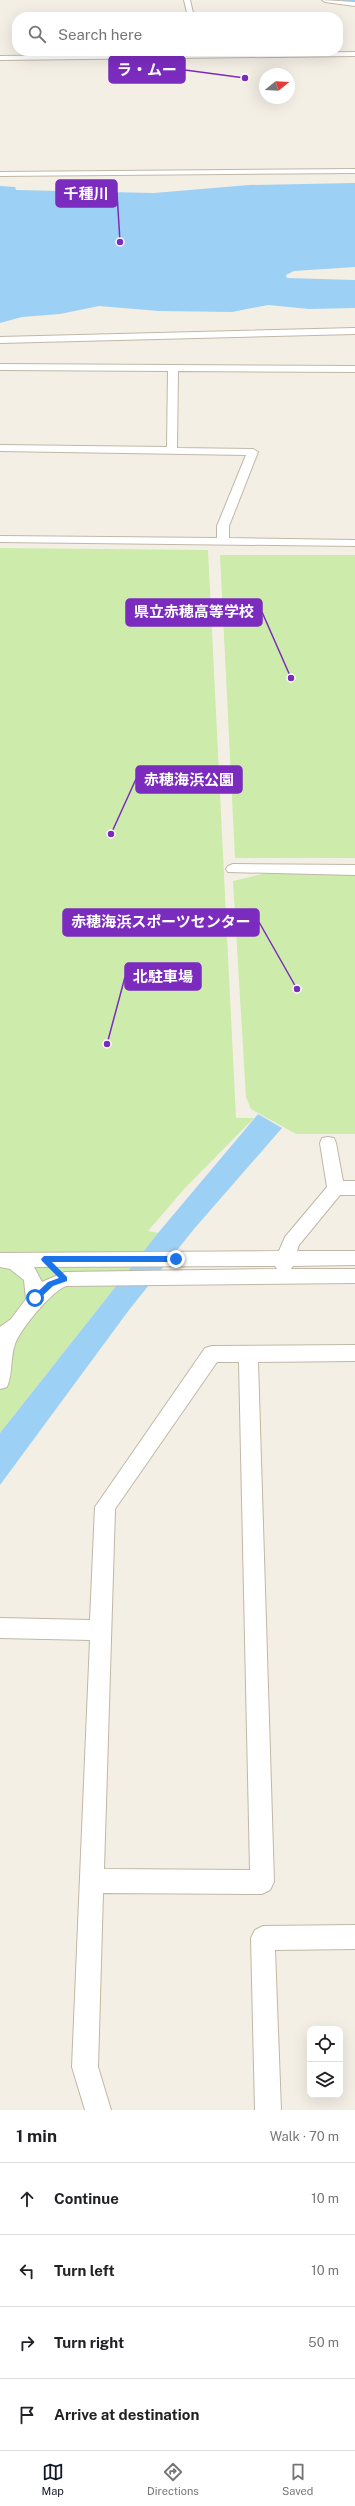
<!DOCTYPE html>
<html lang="en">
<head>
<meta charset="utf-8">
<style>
  :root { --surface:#fff; --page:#f6f6f6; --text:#202124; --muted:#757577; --line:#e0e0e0; --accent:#111827 }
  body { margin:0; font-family:"Public Sans","Noto Sans JP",sans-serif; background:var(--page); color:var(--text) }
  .controls { position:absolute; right:12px; bottom:12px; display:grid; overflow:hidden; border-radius:8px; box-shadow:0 4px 16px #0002 }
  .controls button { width:36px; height:36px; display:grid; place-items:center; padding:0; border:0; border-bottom:1px solid var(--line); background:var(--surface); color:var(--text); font:20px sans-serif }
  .compass { position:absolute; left:259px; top:68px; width:36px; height:36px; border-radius:50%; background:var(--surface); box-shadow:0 4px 16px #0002; rotate:72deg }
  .stop { position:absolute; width:12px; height:12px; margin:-9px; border:3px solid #1a73e8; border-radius:50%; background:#fff }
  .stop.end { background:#1a73e8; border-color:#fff; box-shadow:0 1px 4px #0008 }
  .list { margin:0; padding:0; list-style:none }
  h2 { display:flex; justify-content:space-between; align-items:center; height:52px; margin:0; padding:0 16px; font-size:17px }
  h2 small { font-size:13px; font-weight:400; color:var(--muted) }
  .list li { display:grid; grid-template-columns:26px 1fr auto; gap:12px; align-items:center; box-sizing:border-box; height:72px; padding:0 16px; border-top:1px solid var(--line) }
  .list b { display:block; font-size:15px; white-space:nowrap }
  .list em { font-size:13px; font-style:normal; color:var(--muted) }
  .icon { flex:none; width:22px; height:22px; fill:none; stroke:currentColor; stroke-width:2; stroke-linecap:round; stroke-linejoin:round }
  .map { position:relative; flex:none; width:355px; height:2110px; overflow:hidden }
  .search { position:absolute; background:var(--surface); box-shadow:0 4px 16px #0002; left:12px; right:12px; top:12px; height:44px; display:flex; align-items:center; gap:10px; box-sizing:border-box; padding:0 14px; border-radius:16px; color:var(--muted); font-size:15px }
  .sheet { height:340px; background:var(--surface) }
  nav { display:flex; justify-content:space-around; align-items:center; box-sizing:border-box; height:56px; border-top:1px solid var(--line); background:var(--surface); font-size:11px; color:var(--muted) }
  nav a { display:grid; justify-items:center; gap:2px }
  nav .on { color:var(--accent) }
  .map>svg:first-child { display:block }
  .green { fill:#cdebab }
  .water { fill:#9dd0f5 }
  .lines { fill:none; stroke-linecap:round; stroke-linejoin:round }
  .river { fill:#9dd0f5; fill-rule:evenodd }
  .minor-casing { stroke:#c0b7a7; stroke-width:2 }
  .minor { fill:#fff; fill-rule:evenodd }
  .route { fill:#1a73e8 }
  .leader { fill:none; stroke:#7b2cbf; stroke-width:1.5 }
  .callout-dot { fill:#7b2cbf; stroke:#fff; stroke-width:1.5 }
  .callout { fill:#7b2cbf; stroke:#7b2cbf; stroke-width:1.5 }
  .callout-label { font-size:15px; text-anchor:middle; font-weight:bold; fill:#fff }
</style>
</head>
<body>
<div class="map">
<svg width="355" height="2110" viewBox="0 0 355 2110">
  <rect width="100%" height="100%" fill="#f4efe5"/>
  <path class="green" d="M0,548L208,550L236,1118H254L185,1188L148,1231L158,1233L0,1433Z
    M220,555H355V858H235Z
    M270,872L355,873V1134H296L251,1109L246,1097L233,881Z"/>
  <path class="water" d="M355,183V267L294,271L286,275L287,278L355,280V308L309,309L268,305L232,312L159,311L99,306L60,314L22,317L0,323V186L15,187L16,190L154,193L249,185Z
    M258,1114L282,1128L194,1229L129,1310L0,1485V1433L158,1233Z"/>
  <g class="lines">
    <path class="river" d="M342,0H355V4L344,2Z"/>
    <defs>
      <path id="minor" d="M184,0H190L194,17H188Z
        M322,0L355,2V6L325,2Z
        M355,52V56L0,60V56Z
        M355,169V173L0,176V172Z
        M355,328V334L0,343V337Z
        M0,364L355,366V372L178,371L177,448L253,449L258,452L229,526V538L355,540V546L0,542V536L217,538V526L246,455L0,451V445L167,447L168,371L0,370Z
        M233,864L355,865V875L228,872L226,869L228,866Z
        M328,1137L334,1138L336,1143L343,1181H355V1195H340L299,1245L297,1251H355V1265L293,1266L291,1269H355V1283L66,1286C51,1292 21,1328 15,1344C10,1358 13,1373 7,1387L0,1389V1327L11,1319L26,1299L24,1280L10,1269L0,1267V1253L279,1251L285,1237L327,1187L320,1143L322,1138ZM275,1266L277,1269L65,1272L42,1282L34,1267Z
        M355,1345V1361L258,1362L274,1882L270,1890L262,1894L103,1893L98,2067L111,2110H85L72,2067L90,1640L0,1638V1618L90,1620L95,1507L205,1348L212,1346ZM217,1362H239L250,1870L104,1869L115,1509Z
        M355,1925V1949L275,1950L281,2110H255L251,1938L255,1930L263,1926Z"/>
    </defs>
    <use href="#minor" class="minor-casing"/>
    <use href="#minor" class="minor"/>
  </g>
  <path class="route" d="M176,1256L179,1259L176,1262H52L67,1277V1281L53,1286L38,1300L31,1298L48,1282L59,1278L42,1261L41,1259L44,1256Z"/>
  <path class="leader" d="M245 78L185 70M120 242L117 193M291 678L262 612M111 834L136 779M297 989L259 922M107 1044L125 977"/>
  <g class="callout-dot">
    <circle cx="245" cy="78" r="4"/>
    <circle cx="120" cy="242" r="4"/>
    <circle cx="291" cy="678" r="4"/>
    <circle cx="111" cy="834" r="4"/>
    <circle cx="297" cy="989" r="4"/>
    <circle cx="107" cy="1044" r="4"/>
  </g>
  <g class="callout">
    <rect x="109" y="56" width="76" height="27" rx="4"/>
    <rect x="56" y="180" width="61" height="27" rx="4"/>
    <rect x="126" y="599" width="136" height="27" rx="4"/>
    <rect x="136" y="766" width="106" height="27" rx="4"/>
    <rect x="63" y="909" width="196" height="27" rx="4"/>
    <rect x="125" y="963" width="76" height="27" rx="4"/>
  </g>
  <g class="callout-label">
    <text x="147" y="75">ラ・ムー</text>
    <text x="86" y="199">千種川</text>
    <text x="194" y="617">県立赤穂高等学校</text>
    <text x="189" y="785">赤穂海浜公園</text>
    <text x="161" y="927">赤穂海浜スポーツセンター</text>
    <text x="163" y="982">北駐車場</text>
  </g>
</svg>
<div class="controls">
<button><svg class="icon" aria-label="locate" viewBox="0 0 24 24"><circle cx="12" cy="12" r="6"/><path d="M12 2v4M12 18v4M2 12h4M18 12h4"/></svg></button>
<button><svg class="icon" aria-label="layers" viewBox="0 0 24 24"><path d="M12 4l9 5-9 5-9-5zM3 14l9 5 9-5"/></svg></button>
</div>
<svg class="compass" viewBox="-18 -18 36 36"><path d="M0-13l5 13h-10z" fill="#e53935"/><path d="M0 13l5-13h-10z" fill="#757577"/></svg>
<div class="stop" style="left:35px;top:1298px"></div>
<div class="stop end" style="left:176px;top:1259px"></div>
<div class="search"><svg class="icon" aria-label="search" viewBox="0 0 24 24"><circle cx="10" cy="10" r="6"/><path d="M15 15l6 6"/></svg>Search here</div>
</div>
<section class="sheet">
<h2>1 min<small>Walk · 70 m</small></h2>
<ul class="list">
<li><svg class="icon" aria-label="ahead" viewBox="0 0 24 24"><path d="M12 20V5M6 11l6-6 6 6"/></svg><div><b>Continue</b></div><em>10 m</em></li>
<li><svg class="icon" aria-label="left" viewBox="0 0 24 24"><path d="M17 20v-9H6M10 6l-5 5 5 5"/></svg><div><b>Turn left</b></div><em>10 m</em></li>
<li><svg class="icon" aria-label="right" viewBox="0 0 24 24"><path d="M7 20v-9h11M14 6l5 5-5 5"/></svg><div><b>Turn right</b></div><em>50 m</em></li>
<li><svg class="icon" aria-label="arrive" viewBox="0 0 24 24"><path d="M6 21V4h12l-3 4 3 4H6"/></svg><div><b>Arrive at destination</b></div></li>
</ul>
</section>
<nav>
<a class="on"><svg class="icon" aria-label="map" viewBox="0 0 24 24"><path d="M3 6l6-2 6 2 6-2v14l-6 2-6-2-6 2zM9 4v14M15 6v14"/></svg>Map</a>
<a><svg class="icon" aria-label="directions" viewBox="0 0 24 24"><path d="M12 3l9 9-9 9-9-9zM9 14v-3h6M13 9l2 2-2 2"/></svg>Directions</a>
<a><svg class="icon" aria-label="saved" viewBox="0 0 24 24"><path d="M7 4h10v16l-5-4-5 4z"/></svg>Saved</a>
</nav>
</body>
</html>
